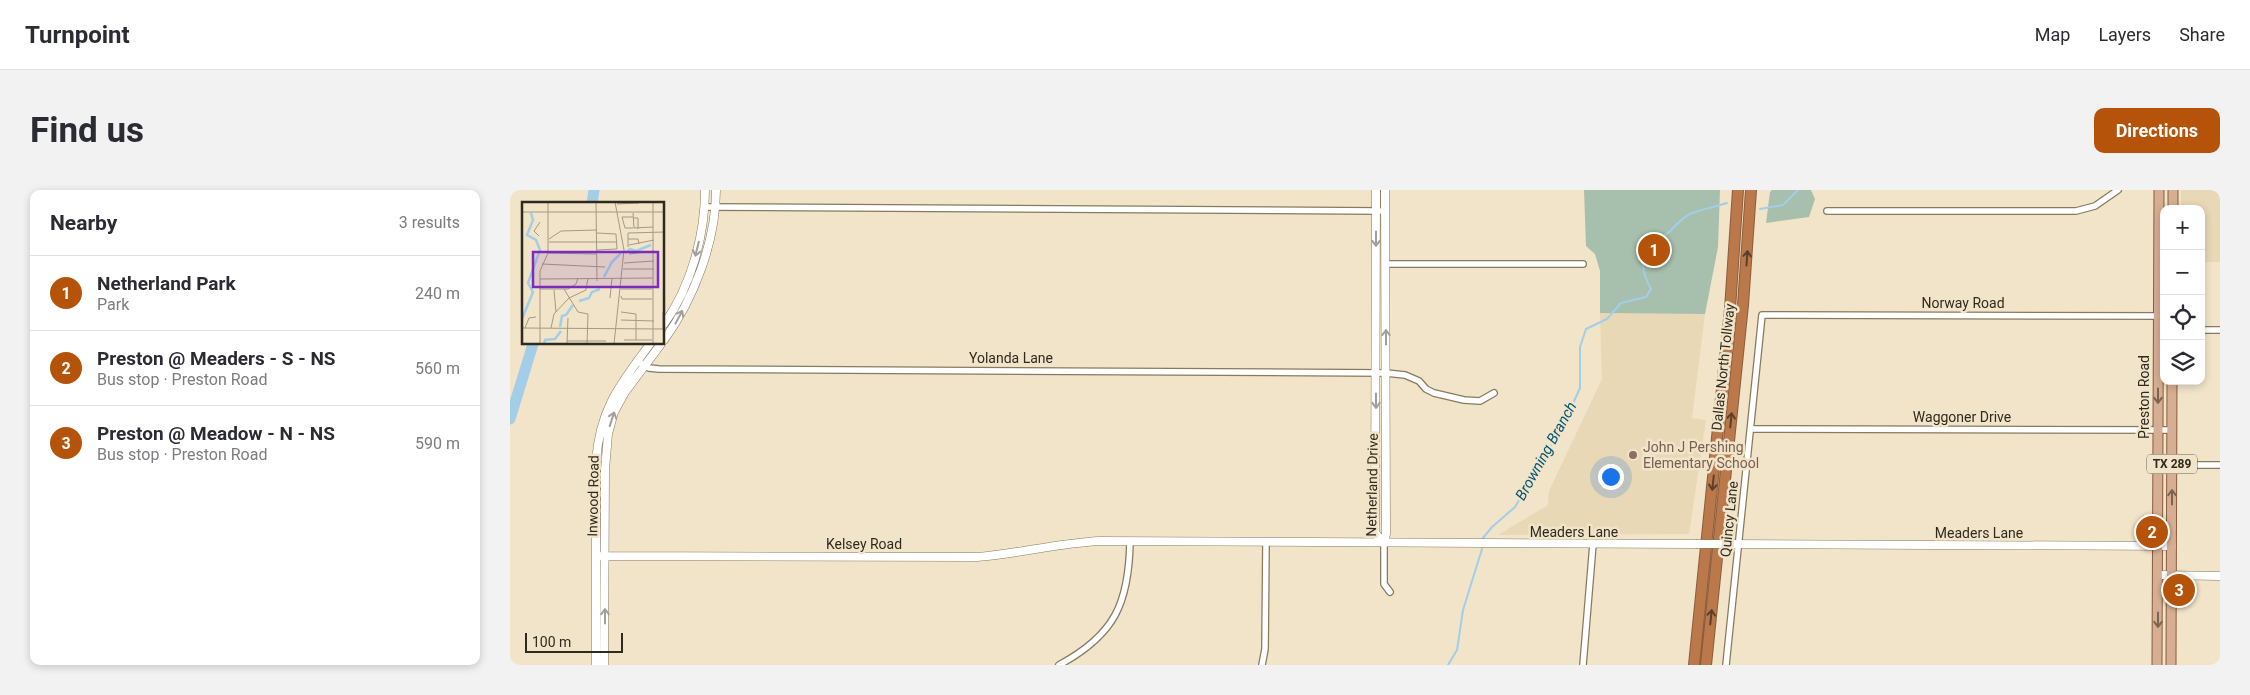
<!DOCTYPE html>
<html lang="en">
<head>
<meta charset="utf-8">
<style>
  :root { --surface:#fff; --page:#f2f2f3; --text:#2b2b33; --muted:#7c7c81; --line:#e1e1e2; --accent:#b45309 }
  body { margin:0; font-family:Roboto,sans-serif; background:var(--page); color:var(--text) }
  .controls { position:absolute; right:15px; top:15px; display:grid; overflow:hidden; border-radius:10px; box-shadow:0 2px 8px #0003 }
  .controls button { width:45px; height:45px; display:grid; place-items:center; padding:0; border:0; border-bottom:1px solid var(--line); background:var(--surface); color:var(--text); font:25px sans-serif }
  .scale { position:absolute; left:15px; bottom:12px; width:98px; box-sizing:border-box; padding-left:5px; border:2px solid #2f2a1f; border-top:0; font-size:14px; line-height:18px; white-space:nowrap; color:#2f2a1f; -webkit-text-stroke:4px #f1e4c8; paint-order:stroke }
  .you { position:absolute; left:1100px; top:286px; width:18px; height:18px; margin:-12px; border:4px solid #fff; border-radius:50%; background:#1a73e8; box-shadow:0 0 0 8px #1a73e833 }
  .badge { display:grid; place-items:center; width:32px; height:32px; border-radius:50%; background:var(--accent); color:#fff; font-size:16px; font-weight:700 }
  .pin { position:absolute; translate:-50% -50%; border:2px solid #fff; box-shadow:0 1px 5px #0006 }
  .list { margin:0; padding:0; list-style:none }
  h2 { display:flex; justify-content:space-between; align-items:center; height:65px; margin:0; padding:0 20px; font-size:21px }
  h2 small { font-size:16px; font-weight:400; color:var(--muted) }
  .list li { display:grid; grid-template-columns:32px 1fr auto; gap:15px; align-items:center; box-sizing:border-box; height:75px; padding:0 20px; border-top:1px solid var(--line) }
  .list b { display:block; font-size:19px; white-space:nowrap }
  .list p { margin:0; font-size:16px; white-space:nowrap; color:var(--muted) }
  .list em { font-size:16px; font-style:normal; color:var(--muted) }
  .icon { flex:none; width:28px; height:28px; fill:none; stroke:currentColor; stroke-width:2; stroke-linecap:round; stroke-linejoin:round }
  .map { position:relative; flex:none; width:1710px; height:475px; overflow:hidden; border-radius:10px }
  header { display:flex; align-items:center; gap:30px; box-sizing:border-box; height:70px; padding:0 25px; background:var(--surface); border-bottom:1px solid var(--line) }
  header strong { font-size:24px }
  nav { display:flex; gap:28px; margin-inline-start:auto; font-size:18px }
  .intro { display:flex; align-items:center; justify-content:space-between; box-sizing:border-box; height:120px; padding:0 30px }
  h1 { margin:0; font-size:35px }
  .button { padding:12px 22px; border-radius:10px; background:var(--accent); color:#fff; font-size:18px; font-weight:700 }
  main { display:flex; gap:30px; padding:0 30px }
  aside { flex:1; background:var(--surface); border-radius:10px; box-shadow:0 2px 8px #0003 }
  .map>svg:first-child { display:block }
  .built { fill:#e8d8b6 }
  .green { fill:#a7bfad }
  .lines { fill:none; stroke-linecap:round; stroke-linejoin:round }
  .stream { stroke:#a2cee8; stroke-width:2 }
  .river { stroke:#a2cee8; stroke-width:11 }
  .street-casing { stroke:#867a61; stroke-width:8 }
  .secondary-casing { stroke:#867a61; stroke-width:9 }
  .primary-casing { stroke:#8a5d3c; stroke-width:11 }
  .highway-casing { stroke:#8a5d3c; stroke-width:12 }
  .street { stroke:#fff; stroke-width:5.5 }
  .secondary { stroke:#fff; stroke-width:8 }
  .primary { stroke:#d6ae93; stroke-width:9 }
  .highway { stroke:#bb784b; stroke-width:10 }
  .secondary-bridge-casing { stroke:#867a61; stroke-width:9; stroke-linecap:butt }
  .secondary-bridge { stroke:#fff; stroke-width:8 }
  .oneway { stroke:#a19f9a }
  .oneway2 { stroke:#59412c }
  .oneway3 { stroke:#7a6553 }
  .education-dot { fill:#8d6e63; stroke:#f1e4c8; stroke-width:2 }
  .labels { text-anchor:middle; stroke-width:5; stroke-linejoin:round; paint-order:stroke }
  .shield { fill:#f1e4c8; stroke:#696252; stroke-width:1 }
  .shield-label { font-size:12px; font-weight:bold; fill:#2f2a1f }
  .street-label { font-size:14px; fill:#2f2a1f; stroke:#f1e4c8 }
  .education-label { font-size:14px; fill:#785e54; stroke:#f1e4c8; text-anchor:start }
  .water-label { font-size:15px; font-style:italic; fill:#057; stroke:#f1e4c8 }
  .inset-river { fill:none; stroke:#a2cee8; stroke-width:2.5 }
  .inset-road { fill:none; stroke:#a39a84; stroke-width:1 }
  .view { fill:#7b2cbf; fill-opacity:0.15; stroke:#7b2cbf; stroke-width:2.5 }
  .inset-edge { fill:none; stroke:#2f2a1f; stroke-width:2.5 }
</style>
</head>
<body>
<header>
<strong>Turnpoint</strong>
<nav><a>Map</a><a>Layers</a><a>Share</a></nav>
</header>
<div class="intro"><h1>Find us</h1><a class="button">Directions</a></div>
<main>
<aside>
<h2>Nearby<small>3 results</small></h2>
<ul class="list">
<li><span class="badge">1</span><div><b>Netherland Park</b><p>Park</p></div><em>240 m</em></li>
<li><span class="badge">2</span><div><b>Preston @ Meaders - S - NS</b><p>Bus stop · Preston Road</p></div><em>560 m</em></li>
<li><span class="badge">3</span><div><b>Preston @ Meadow - N - NS</b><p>Bus stop · Preston Road</p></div><em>590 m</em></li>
</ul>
</aside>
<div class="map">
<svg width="1710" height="475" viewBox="0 0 1710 475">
  <rect width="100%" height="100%" fill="#f1e4c8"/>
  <path class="built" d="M1671,0H1710V72H1691V19H1671Z
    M1090,123L1195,124L1182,228L1196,230L1179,344L988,345L1038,315L1039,301L1092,189Z"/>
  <path class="green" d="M1074,0H1210L1208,57L1195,124L1090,123V81L1085,64L1076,56Z
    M1262,0H1301L1305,9L1299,27L1256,33L1260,2Z"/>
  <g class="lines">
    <path class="stream" d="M1250,19L1273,15L1288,0
      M973,348L982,337L1005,317L1055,231L1070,198V157L1076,139L1097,129L1111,113L1136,107L1141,99C1124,68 1135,61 1159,42C1165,36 1172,28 1180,24C1191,19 1205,17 1217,13
      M938,475L947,460L953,420L972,359"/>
    <path class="river" d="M82,14L84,0
      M0,229L23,154"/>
    <defs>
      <path id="street" d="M194,17L870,21
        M1317,21H1566L1585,16L1608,0
        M875,74H1073
        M1691,140H1710
        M127,171L139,178L149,179L876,183L895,185L909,191L916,199L924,203L954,210L970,211L984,203
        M1241,239L1662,240
        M1647,275H1710
        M874,353V394L880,402
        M549,475C605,445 619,413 620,351
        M752,475L755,459L756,353
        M1073,475L1083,354
        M1216,475L1252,125L1654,126"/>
      <path id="secondary" d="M866,0L865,343L874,353
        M154,134C181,97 195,45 195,0
        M154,150C184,109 206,51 206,0
        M874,353L876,344L875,0
        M1218,354L1662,356
        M86,366L467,367C508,364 548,353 590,351L1186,354
        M1648,385L1710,386
        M86,475V271C90,218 110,195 140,154
        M94,475L95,280L98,244L104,222L115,202L151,154"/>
      <path id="primary" d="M1663,19V0
        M1647,475L1649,0
        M1661,475L1662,191"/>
      <path id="highway" d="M1184,475L1220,119L1228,0
        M1196,475L1233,115L1241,0"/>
    </defs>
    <use href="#street" class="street-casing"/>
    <use href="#secondary" class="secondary-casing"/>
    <use href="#primary" class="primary-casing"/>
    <use href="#highway" class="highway-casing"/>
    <use href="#street" class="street"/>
    <use href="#secondary" class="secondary"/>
    <use href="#primary" class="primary"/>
    <use href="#highway" class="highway"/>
    <defs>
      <path id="secondary-bridge" d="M1186,354H1218"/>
    </defs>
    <use href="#secondary-bridge" class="secondary-bridge-casing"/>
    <use href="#secondary-bridge" class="secondary-bridge"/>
  </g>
  <defs><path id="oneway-shaft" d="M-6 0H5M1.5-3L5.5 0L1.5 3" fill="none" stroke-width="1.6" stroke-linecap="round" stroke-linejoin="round" transform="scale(1.25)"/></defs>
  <g class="oneway">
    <use href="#oneway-shaft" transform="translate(866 49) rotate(90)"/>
    <use href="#oneway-shaft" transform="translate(187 59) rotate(104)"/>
    <use href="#oneway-shaft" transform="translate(169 127) rotate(-62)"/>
    <use href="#oneway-shaft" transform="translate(876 147) rotate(-90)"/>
    <use href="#oneway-shaft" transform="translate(866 211) rotate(90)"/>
    <use href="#oneway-shaft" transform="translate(102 229) rotate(-72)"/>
    <use href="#oneway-shaft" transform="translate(95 426) rotate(-90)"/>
  </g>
  <g class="oneway2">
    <use href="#oneway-shaft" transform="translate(1237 68) rotate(-86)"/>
    <use href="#oneway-shaft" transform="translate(1221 230) rotate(-84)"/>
    <use href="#oneway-shaft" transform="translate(1203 293) rotate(96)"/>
    <use href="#oneway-shaft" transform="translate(1201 427) rotate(-84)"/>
  </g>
  <g class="oneway3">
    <use href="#oneway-shaft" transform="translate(1648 206) rotate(90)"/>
    <use href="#oneway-shaft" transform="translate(1662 307) rotate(-90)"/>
    <use href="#oneway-shaft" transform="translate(1648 430) rotate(90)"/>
  </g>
  <circle class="education-dot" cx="1123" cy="265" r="5"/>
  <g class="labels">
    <rect class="shield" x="1637" y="264.5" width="50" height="19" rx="4"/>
    <g class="shield-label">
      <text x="1662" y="278">TX 289</text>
    </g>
    <g class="street-label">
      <text x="1453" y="118">Norway Road</text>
      <text x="501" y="173">Yolanda Lane</text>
      <text transform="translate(1213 177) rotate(-84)" y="5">Dallas North Tollway</text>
      <text transform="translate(1634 207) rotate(-90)" y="5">Preston Road</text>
      <text x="1452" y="232">Waggoner Drive</text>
      <text transform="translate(862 295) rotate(-89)" y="5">Netherland Drive</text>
      <text transform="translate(83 306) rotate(-89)" y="5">Inwood Road</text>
      <text transform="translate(1219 329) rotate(-84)" y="5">Quincy Lane</text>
      <text x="1064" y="347">Meaders Lane</text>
      <text x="1469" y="348">Meaders Lane</text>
      <text x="354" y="359">Kelsey Road</text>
    </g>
    <g class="education-label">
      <text x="1133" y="262">John J Pershing<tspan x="1133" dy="16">Elementary School</tspan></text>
    </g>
    <g class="water-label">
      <text transform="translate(1036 261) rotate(-61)" y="5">Browning Branch</text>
    </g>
  </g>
  <g transform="translate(12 12)">
    <rect width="142" height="142" fill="#f1e4c8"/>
    <path class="inset-river" d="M103,51L108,47L114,49L129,43M82,75L90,60L99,51M57,99L67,96L70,90L78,87M0,117L11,90L6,81L18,48L14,38L5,33L11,18L9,11M38,125L40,114L44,113L51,103M22,142L23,138L33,137L39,129"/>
    <path class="inset-road" d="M27,0H72M74,0L75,79M95,2L117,1M0,10H143M111,11L112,26L131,25M111,15H100L103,26H111M112,16H116V27M17,34L12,29L18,20M27,37L39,29L75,28M106,37H116L117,42M27,40H95M107,43L132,38M106,45V31L143,30M75,48L95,47L94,32L75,31M25,51L74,52M107,52L132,49M102,61L132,59M20,62L83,65M101,67H132M18,77L131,76M17,87H46L54,82L56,76M42,87L56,110L66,112L65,142M99,87H130M32,88L34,110M99,94L100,97H130M88,96L90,76M99,110L114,112V138M99,118L132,119M0,126L143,127M3,126L7,116L14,115M29,126L32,112L47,96L64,88L66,76M141,128V110M102,138H130M45,139H84M18,142V69L26,51V0M45,142L46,116M92,142L102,48L93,0M131,142V0"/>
    <path class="view" d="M11,50H136V85H11Z"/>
    <rect width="142" height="142" class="inset-edge"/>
  </g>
</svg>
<div class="controls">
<button>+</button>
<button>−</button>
<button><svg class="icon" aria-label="locate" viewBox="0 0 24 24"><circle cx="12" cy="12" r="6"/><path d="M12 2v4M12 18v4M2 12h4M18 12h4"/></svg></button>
<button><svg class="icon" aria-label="layers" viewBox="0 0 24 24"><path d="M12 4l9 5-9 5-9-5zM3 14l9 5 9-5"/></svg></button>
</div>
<div class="scale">100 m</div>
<div class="you"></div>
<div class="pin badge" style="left:1144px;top:60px">1</div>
<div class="pin badge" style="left:1642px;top:342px">2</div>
<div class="pin badge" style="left:1669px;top:400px">3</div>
</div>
</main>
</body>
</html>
